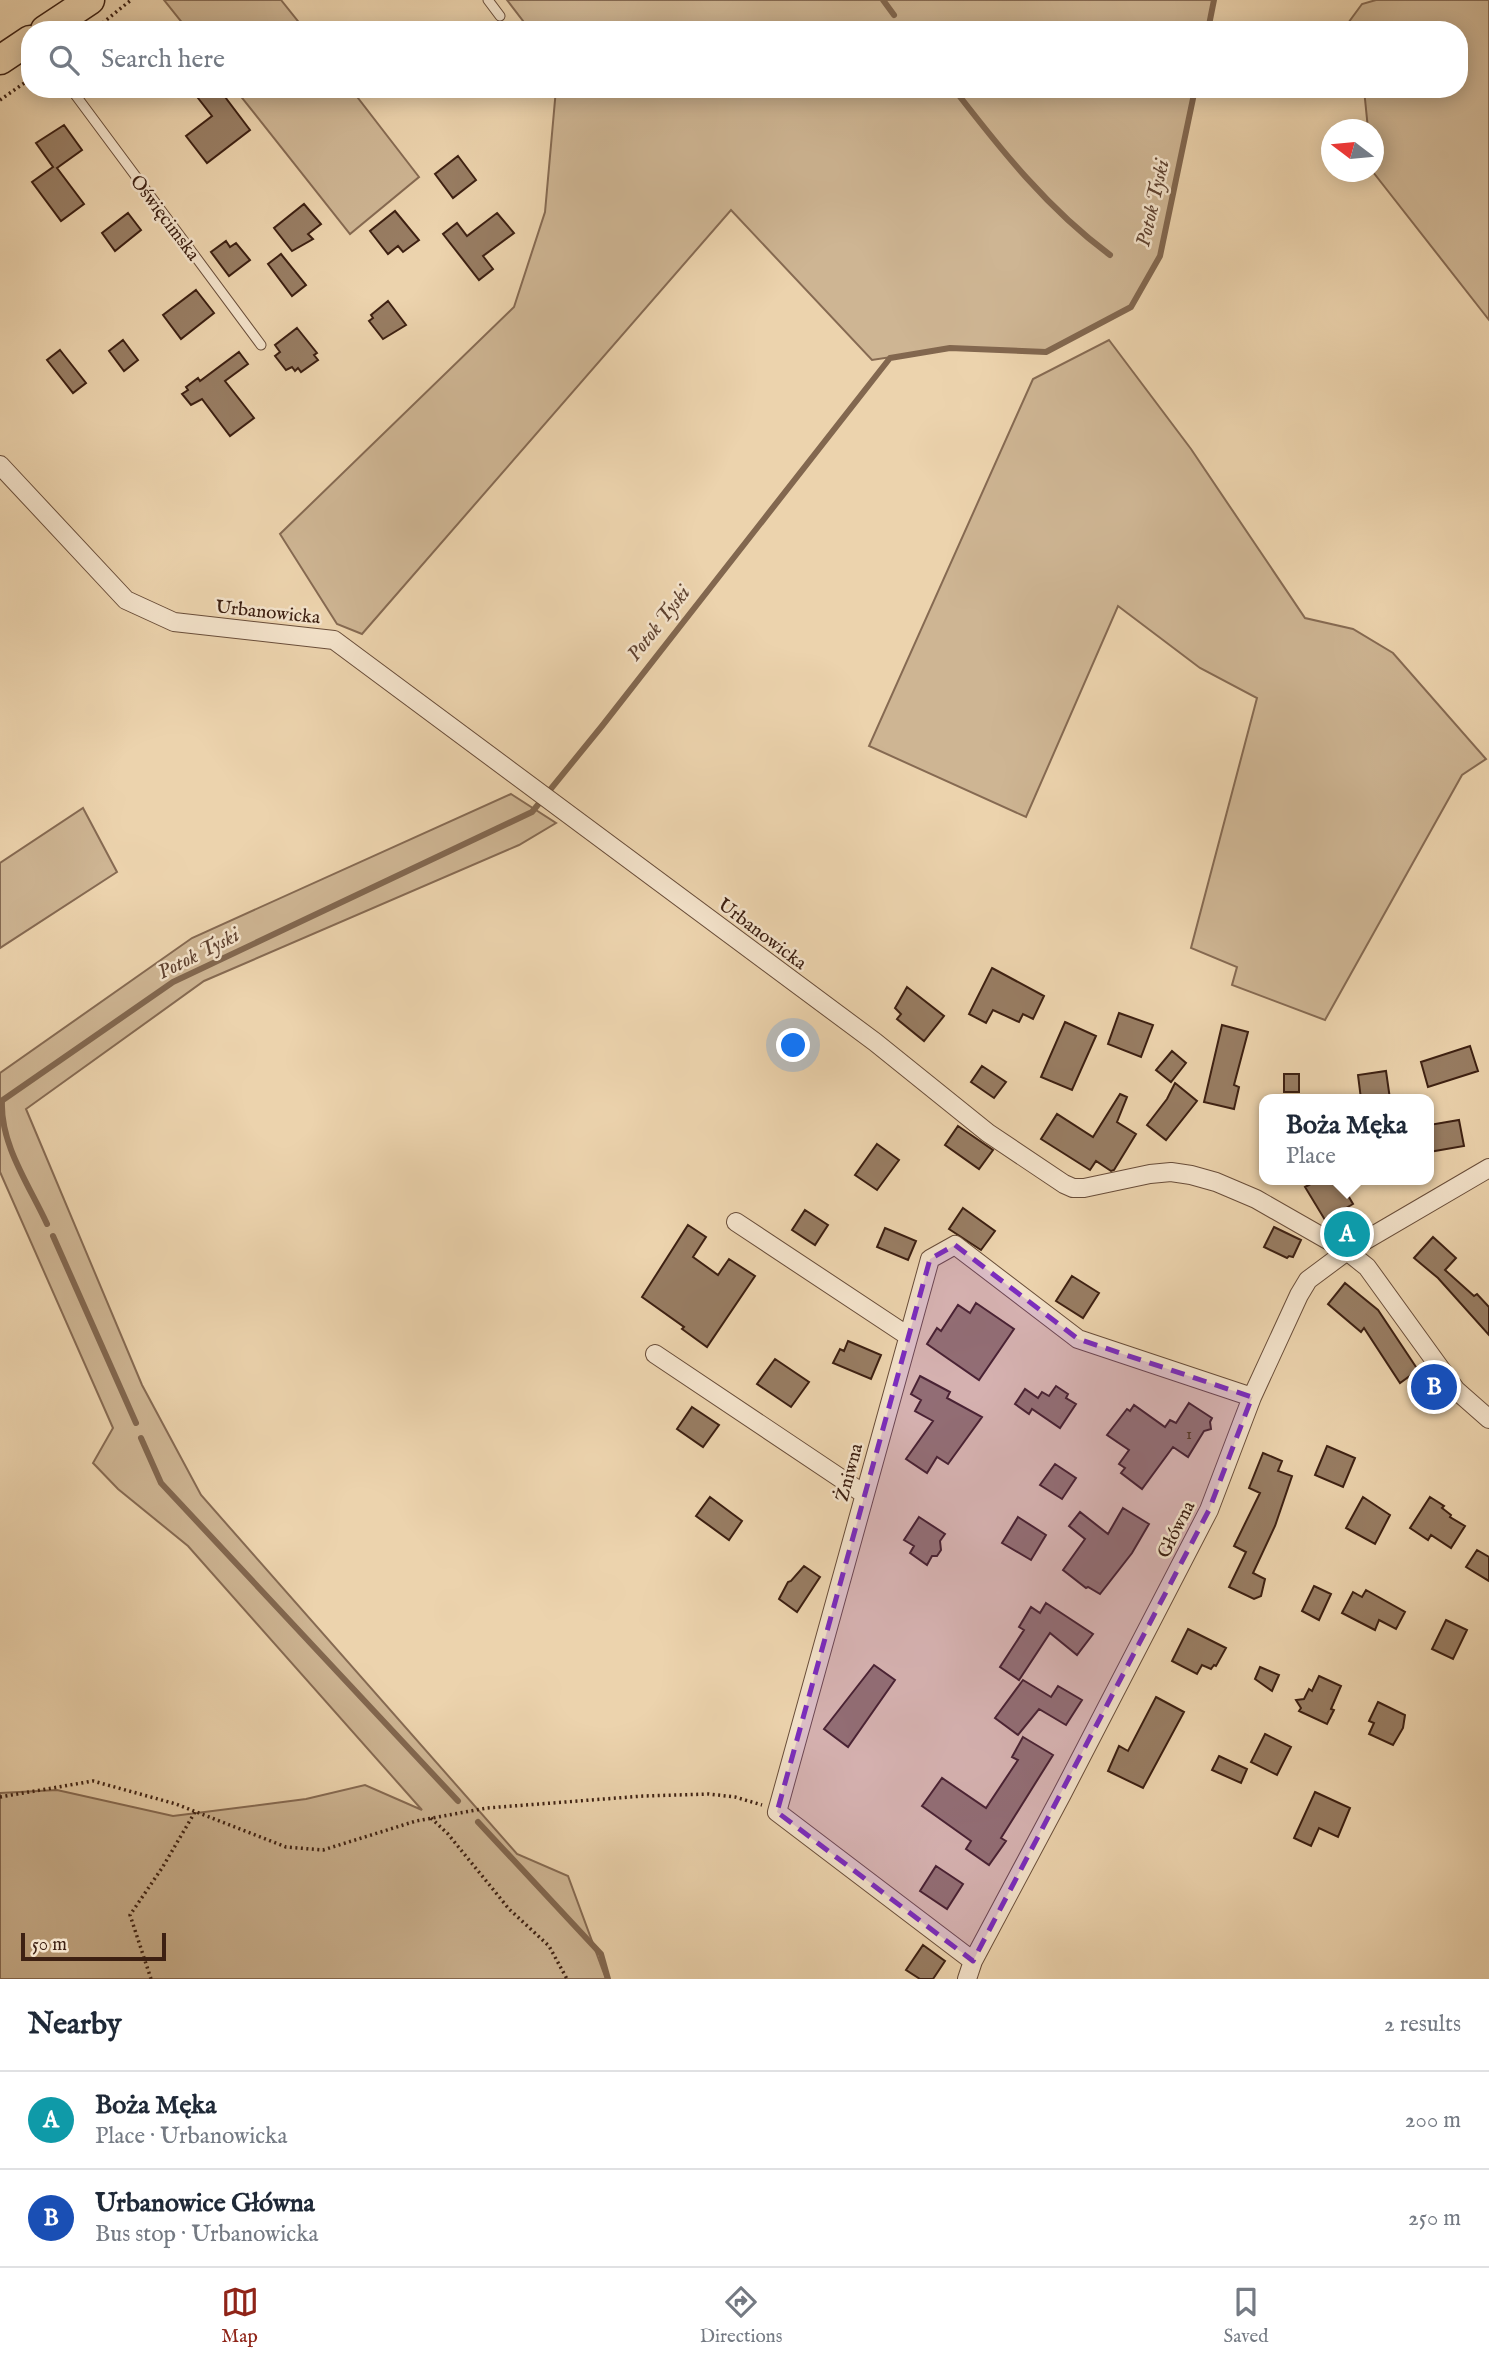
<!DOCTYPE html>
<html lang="en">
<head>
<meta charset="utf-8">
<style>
  :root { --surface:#fff; --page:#f2f2f3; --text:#1f2937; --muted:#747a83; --line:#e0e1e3; --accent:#8f2418 }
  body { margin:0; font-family:"IM FELL English",serif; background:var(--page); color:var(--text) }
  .compass { position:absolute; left:1321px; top:119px; width:63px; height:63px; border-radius:50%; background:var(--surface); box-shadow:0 4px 18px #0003; rotate:286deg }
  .scale { position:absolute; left:21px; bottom:18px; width:145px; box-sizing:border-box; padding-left:7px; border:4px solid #3d2012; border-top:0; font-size:19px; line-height:24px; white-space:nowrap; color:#3d2012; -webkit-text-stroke:5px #f3e2ca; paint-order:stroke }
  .you { position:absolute; left:794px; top:1046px; width:24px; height:24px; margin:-18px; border:5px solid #fff; border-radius:50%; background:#1a73e8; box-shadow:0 0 0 10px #1a73e833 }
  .badge { display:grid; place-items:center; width:46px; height:46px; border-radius:50%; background:var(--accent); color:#fff; font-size:23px; font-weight:700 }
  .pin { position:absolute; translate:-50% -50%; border:4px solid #fff; box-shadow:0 2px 7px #0006 }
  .popup { position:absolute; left:1259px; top:1094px; width:175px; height:91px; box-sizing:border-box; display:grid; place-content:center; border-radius:14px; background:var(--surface); filter:drop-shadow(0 2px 5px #0005); font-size:23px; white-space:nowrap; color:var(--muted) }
  .popup b { font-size:26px; color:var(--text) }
  .popup::after { content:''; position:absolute; left:50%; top:100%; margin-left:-14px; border:14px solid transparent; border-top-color:var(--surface) }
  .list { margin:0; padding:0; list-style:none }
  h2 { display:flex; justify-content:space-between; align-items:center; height:91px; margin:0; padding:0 28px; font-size:30px }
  h2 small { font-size:23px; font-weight:400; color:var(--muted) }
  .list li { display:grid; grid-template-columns:46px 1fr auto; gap:21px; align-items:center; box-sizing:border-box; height:98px; padding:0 28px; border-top:2px solid var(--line) }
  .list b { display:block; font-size:26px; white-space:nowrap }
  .list p { margin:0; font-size:23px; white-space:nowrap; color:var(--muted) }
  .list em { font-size:23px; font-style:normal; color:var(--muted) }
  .icon { flex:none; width:38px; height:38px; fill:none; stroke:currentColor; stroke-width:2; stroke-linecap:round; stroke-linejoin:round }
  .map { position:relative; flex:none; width:1489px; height:1979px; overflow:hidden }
  .search { position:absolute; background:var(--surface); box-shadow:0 4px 18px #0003; left:21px; right:21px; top:21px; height:77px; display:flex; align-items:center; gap:18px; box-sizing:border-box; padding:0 24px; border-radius:28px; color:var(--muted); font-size:26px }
  .sheet { height:287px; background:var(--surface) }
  nav { display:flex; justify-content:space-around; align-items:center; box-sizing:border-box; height:98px; border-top:2px solid var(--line); background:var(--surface); font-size:19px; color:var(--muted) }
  nav a { display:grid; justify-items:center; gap:4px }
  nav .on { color:var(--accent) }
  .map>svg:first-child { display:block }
  .green { fill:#ceb593; stroke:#866a52; stroke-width:2 }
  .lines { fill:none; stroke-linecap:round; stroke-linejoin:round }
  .stream { stroke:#82674f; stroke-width:6 }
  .building { fill:#987d63; stroke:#3d2012; stroke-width:2 }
  .service-casing { stroke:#694d39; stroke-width:11 }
  .minor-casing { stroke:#694d39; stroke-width:20 }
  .trunk-casing { stroke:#3d2012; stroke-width:31 }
  .path { stroke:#3d2012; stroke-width:3.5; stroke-dasharray:2 3.5; stroke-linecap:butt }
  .service { stroke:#f3e2ca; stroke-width:9 }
  .minor { stroke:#f3e2ca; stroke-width:18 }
  .trunk { stroke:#ecd3ad; stroke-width:28 }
  .marked { fill:#7b2cbf; fill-opacity:0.2; stroke:#7b2cbf; stroke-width:5; stroke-dasharray:14 9; stroke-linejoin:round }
  .labels { text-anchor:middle; stroke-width:5; stroke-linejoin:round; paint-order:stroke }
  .number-label { font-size:16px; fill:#543726 }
  .street-label { font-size:19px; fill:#3d2012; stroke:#f3e2ca }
  .water-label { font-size:21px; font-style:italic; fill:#604331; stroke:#f3e2ca }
</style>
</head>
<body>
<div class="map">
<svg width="1489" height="1979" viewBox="0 0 1489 1979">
  <rect width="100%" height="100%" fill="#ecd3ad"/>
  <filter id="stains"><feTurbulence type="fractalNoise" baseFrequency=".00286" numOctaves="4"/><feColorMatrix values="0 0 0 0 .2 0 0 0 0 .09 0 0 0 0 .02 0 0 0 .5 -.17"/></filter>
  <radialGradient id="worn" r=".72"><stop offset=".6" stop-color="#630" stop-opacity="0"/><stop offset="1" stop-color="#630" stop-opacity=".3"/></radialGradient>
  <path class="green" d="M164,0H281L305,30H188Z
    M507,0H1214L1208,30H530Z
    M1376,0H1489V320L1373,172L1374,130L1368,129L1364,89H1459V30H1343L1362,4Z
    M235,89H351L419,177L350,234Z
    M556,89H1195L1160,256L1131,307L1046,352L950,348L872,360L731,210L362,634L337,624L280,534L514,307L545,212Z
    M1109,340L1191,449L1305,618L1353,629L1393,653L1486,759L1462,775L1325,1020L1232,985L1237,967L1191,948L1257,698L1200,668L1118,606L1026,817L869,746L1033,379Z
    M511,794L556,823L519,845L204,981L26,1109L142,1385L201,1495L517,1854L568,1876L606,1979H0V1793L57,1790L173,1816L306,1799L365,1785L422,1810L188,1546L118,1489L93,1463L113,1428L0,1172V1073L192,938Z
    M83,808L117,872L0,948V863Z"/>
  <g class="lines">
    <path class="stream" d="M883,0L894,15
      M1208,30L1214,0
      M954,89C1001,150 1048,209 1110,255
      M2,1101C0,1144 29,1185 47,1224
      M0,1102L173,982L532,812L602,726L890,358L950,348L1046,352L1131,307L1160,256L1195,89
      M53,1236L136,1423
      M141,1438L161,1483L458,1801
      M478,1822L601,1954L608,1979"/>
  </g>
  <path class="building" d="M191,89H219L250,130L207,163L186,136L212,116Z
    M64,125L82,150L57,168L84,204L61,221L32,182L53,167L36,143Z
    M458,156L476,180L453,198L435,174Z
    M304,204L321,224L308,234L313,239L292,251L274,228Z
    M395,211L419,240L403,252L398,246L388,254L370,231Z
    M128,213L141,230L115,251L102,233Z
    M497,213L514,233L483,256L493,269L479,280L443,234L457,223L467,236Z
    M226,241L230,247L236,243L250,260L229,276L211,252Z
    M281,254L306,285L292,296L268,264Z
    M196,290L214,313L181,339L163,315Z
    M388,301L406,325L383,339L369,321L373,318L371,315Z
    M297,328L317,353L314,355L318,360L301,372L298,368L295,371L292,367L286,370L275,356L280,352L275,345Z
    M123,340L138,360L124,371L109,351Z
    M60,350L86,383L73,393L47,360Z
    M239,352L248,364L225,381L254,418L230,436L202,399L191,405L182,394L188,390L186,387L198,378L200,381Z
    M992,968L1044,996L1033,1019L1023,1014L1019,1022L993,1010L986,1023L969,1014Z
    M907,987L944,1016L924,1041L897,1019L901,1014L895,1008Z
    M1119,1013L1153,1025L1141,1057L1108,1044Z
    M1065,1022L1096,1036L1072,1090L1041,1077Z
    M1222,1025L1248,1032L1234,1085L1239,1087L1234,1109L1204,1102Z
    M1470,1046L1478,1071L1428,1087L1421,1062Z
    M1172,1051L1186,1063L1171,1082L1156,1070Z
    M982,1066L1006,1082L994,1098L971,1082Z
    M1386,1071L1390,1099H1361L1358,1075Z
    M1284,1074H1299V1092H1284Z
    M1175,1083L1197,1101L1166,1140L1147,1125L1167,1099Z
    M1120,1094L1127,1097L1117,1122L1136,1134L1114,1170L1111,1171L1096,1161L1090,1170L1041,1139L1057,1114L1093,1137Z
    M1459,1120L1464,1146L1429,1152V1125Z
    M958,1126L993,1150L979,1169L945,1145Z
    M877,1144L899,1160L877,1190L855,1175Z
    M1318,1180H1339L1353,1204L1325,1220L1305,1187Z
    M963,1208L995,1231L981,1250L949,1229Z
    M805,1210L828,1225L815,1245L792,1230Z
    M688,1225L706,1237L693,1257L718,1275L729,1259L755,1276L707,1347L682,1329L684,1327L642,1297Z
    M1274,1227L1301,1240L1293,1257L1289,1256L1287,1258L1264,1247Z
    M885,1228L916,1241L908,1260L877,1247Z
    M1433,1237L1456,1258L1445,1270L1474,1296L1477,1294L1489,1307V1335L1438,1278L1414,1258Z
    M1072,1276L1099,1293L1083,1318L1056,1301Z
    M1345,1283L1378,1310L1418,1370L1400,1383L1364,1328L1361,1332L1328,1304Z
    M976,1303L1014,1329L979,1380L927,1344L937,1328L941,1331L958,1305L970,1313Z
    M848,1341L881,1355L871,1379L833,1363L840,1349L844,1351Z
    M775,1359L809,1382L791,1407L757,1384Z
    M920,1376L950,1392L947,1398L982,1417L948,1464L937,1457L927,1473L906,1459L933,1421L915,1411L921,1400L911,1394Z
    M1056,1386L1068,1394L1066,1398L1076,1404L1060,1428L1032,1409L1029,1414L1015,1404L1025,1389L1038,1398L1042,1392L1049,1396Z
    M1189,1403L1212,1418L1210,1422L1211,1429L1204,1431L1188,1457L1173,1447L1142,1489L1121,1473L1125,1468L1119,1464L1129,1450L1107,1435L1127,1409L1130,1411L1134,1405L1165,1427L1170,1420L1176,1423Z
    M692,1407L719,1425L703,1447L677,1429Z
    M1327,1446L1355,1458L1343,1487L1315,1475Z
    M1263,1453L1282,1461L1278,1471L1292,1476L1275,1526L1253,1573L1265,1579L1261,1596L1254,1599L1229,1587L1246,1552L1234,1546L1260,1493L1249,1488Z
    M1055,1464L1076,1478L1062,1499L1040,1485Z
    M710,1497L742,1521L729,1540L696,1516Z
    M1363,1497L1390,1515L1375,1544L1346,1528Z
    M1430,1497L1444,1506L1442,1508L1451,1515L1450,1517L1465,1526L1451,1548L1431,1535L1428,1540L1410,1528Z
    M1123,1508L1149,1524L1132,1553L1100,1594L1088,1587L1086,1588L1063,1570L1085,1539L1069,1526L1080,1512L1108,1534Z
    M919,1517L945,1534L940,1541L941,1550L937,1556H932L927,1565L910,1553L914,1546L904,1540Z
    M1018,1517L1046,1535L1031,1560L1002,1543Z
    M1477,1550L1489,1557V1581L1466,1567Z
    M804,1566L820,1577L797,1612L779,1599L788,1582L791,1581Z
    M1314,1586L1331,1594L1319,1620L1302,1611Z
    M1366,1590L1405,1612L1396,1629L1379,1620L1375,1630L1342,1613L1353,1592L1362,1597Z
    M1046,1603L1093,1634L1077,1655L1050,1633L1019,1680L1000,1667L1024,1630L1019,1627L1031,1607L1040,1613Z
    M1446,1620L1467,1630L1453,1659L1432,1649Z
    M1188,1629L1226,1648L1216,1666L1214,1665L1211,1669L1202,1665L1197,1674L1172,1661Z
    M874,1665L895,1680L848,1747L824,1729Z
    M1260,1667L1279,1675L1272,1691L1255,1679Z
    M1319,1676L1341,1686L1331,1709L1334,1710L1327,1724L1299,1711L1301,1708L1296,1700L1304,1699L1309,1689L1312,1691Z
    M1023,1680L1051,1697L1058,1686L1082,1700L1066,1725L1039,1709L1018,1735L995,1718Z
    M1156,1697L1184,1712L1143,1788L1108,1771L1119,1746L1128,1751Z
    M1378,1702L1405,1715L1403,1728L1393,1745L1369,1734L1374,1723L1369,1721Z
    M1265,1734L1291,1747L1277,1775L1251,1762Z
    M1023,1737L1053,1755L1001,1838L1006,1841L989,1865L966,1849L971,1841L922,1806L942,1778L986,1808L1018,1760L1012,1757Z
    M1219,1756L1247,1769L1241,1783L1212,1770Z
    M1315,1792L1350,1808L1338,1837L1319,1828L1311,1846L1294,1838Z
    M936,1866L963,1884L947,1909L920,1891Z
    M923,1945L945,1961L933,1979H920L906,1970Z"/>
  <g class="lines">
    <defs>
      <path id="service" d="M488,0L500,16
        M71,89L261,345"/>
      <path id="minor" d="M0,465L126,600L174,622L334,640L875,1042L988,1133L1064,1184L1073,1188H1084L1150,1174L1171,1172L1191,1175L1216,1182L1256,1199L1347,1251L1367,1267L1456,1390L1489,1419
        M736,1222L908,1336
        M655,1354L864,1494
        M973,1961L777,1812L930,1259L955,1245L1078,1339L1252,1397
        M967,1979L973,1961L1062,1794L1209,1510L1252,1397L1299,1295L1308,1280L1347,1251L1489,1168"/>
      <path id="trunk" d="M45,30L90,0
        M0,60L30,40"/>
    </defs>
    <use href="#service" class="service-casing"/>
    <use href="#minor" class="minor-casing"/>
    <use href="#trunk" class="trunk-casing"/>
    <path class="path" d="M94,30L131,0
      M0,100L30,79
      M0,1797L93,1781L176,1804L286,1847L323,1850L416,1821L487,1808L643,1796L709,1794L735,1797L762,1805
      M431,1818L448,1834L509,1909L549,1946L567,1979
      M151,1979L130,1915L162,1868L195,1812"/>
    <use href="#service" class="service"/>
    <use href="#minor" class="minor"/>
    <use href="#trunk" class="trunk"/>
  </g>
  <path class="marked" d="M955,1245L1078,1339L1252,1397L1209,1510L973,1961L777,1812L930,1259Z"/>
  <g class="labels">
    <g class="number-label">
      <text x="1189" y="1439">1</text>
    </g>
    <g class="street-label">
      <text transform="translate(166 217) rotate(53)" y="7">Oświęcimska</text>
      <text transform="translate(268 611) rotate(6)" y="7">Urbanowicka</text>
      <text transform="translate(763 933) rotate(37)" y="7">Urbanowicka</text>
      <text transform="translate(848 1472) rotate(-75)" y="7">Żniwna</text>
      <text transform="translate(1175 1529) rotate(-63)" y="7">Główna</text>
    </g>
    <g class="water-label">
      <text transform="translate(1152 203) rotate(-77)" y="7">Potok Tyski</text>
      <text transform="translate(658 623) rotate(-52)" y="7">Potok Tyski</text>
      <text transform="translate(198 953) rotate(-27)" y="7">Potok Tyski</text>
    </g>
  </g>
  <rect width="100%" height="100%" filter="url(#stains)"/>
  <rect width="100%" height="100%" fill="url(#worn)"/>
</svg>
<svg class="compass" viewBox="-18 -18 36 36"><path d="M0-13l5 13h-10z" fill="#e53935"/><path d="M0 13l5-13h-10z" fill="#747a83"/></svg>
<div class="scale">50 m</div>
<div class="you"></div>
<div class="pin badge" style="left:1347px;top:1234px;background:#0f9aa8">A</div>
<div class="popup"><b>Boża Męka</b>Place</div>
<div class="pin badge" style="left:1434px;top:1387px;background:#1a4fb4">B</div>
<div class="search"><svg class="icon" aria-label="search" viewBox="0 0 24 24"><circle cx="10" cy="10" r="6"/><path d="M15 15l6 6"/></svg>Search here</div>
</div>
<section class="sheet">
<h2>Nearby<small>2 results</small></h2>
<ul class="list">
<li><span class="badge" style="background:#0f9aa8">A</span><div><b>Boża Męka</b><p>Place · Urbanowicka</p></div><em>200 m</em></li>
<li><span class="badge" style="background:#1a4fb4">B</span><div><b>Urbanowice Główna</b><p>Bus stop · Urbanowicka</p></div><em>250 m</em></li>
</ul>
</section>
<nav>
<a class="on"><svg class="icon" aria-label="map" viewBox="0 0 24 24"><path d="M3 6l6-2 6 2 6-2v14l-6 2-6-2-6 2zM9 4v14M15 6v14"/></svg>Map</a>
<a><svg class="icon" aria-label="directions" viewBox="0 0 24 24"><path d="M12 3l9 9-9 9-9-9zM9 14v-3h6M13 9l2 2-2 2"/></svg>Directions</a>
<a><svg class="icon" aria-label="saved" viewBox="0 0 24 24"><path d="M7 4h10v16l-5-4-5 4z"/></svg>Saved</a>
</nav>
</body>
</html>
